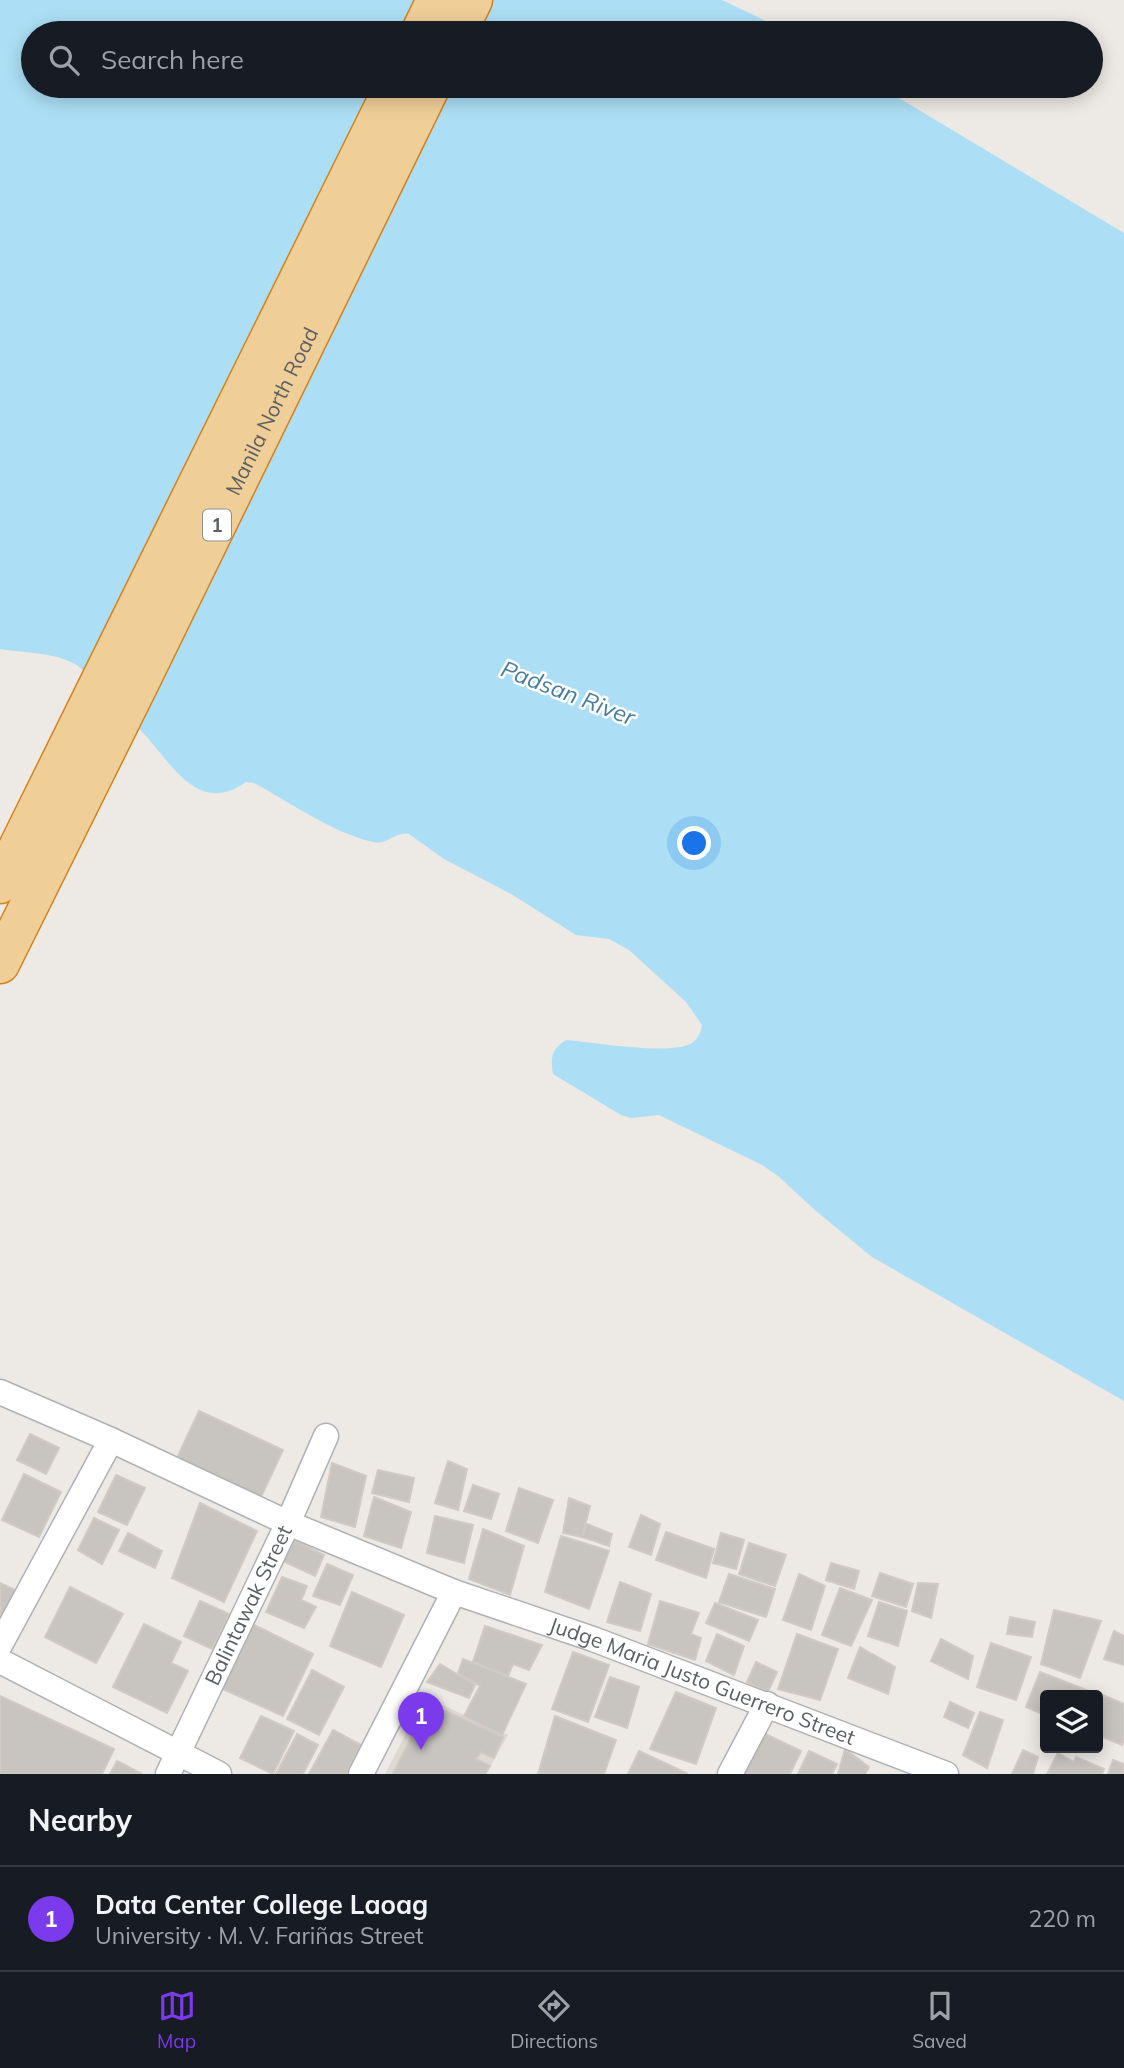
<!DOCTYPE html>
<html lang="en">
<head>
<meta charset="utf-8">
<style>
  :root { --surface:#171b24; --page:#242831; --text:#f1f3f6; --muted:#9ea1a6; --line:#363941; --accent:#7c3aed }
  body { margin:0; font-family:Mulish,sans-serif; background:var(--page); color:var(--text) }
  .controls { position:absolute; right:21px; bottom:21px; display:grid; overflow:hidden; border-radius:7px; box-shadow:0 4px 18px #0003 }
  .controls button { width:63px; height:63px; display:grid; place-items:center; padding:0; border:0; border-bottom:2px solid var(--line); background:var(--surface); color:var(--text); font:35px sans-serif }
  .you { position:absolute; left:695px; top:844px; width:24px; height:24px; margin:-18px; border:5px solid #fff; border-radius:50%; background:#1a73e8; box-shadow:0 0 0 10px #1a73e833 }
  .badge { display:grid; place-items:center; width:46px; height:46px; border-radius:50%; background:var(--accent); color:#fff; font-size:23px; font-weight:700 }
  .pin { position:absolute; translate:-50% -58px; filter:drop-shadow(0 2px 4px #0008) }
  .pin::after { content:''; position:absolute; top:37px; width:24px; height:21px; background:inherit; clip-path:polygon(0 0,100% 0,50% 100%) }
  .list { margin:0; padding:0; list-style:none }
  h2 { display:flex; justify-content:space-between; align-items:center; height:91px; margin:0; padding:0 28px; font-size:30px }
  h2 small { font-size:23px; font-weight:400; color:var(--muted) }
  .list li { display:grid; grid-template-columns:46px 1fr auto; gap:21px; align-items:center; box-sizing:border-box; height:105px; padding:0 28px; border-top:2px solid var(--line) }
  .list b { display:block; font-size:26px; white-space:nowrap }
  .list p { margin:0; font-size:23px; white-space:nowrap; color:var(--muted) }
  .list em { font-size:23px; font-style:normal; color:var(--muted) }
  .icon { flex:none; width:38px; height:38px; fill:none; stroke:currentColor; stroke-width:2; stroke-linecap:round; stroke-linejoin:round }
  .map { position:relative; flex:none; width:1124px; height:1774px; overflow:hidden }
  .search { position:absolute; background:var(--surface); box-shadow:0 4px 18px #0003; left:21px; right:21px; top:21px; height:77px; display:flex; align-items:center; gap:18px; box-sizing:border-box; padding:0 24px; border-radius:38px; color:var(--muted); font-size:26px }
  .sheet { height:196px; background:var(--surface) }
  nav { display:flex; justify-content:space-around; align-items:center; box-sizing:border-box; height:98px; border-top:2px solid var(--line); background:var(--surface); font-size:19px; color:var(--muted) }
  nav a { display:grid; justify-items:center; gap:4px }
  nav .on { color:var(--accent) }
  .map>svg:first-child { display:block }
  .education { fill:#dcd9d2 }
  .water { fill:#acdff5 }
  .building { fill:#c8c4c0; stroke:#d1cac3; stroke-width:2 }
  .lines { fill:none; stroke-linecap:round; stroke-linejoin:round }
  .street-casing { stroke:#afb2b5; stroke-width:27 }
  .highway-casing { stroke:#d6821a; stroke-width:41 }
  .street { stroke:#fff; stroke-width:24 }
  .highway { stroke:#f0ce97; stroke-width:38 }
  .labels { text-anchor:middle; stroke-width:5; stroke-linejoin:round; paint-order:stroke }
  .shield { fill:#fff; stroke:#8d9092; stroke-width:2 }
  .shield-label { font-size:19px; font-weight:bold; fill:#5c6063 }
  .street-label { font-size:21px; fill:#5c6063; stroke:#fff }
  .water-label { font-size:23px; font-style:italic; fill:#477c9c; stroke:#fff }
</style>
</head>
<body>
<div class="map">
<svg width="1124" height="1774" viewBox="0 0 1124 1774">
  <rect width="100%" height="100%" fill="#ede9e4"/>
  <path class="education" d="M425,1697L508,1735L486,1774H385Z"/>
  <path class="water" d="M0,0H722L791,33H33V86H879L1124,233V1401L872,1257L816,1211L778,1176L762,1165L659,1115L631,1118L621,1115L553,1074C550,1057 552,1049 566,1040C592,1042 671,1056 692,1043C698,1039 701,1032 702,1025L686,1002L629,950L609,939L576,935L511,894L444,859L409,834C396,831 386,846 373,842C331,832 291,803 254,783L246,782C203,813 177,773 152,743C135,723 115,704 96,685C89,678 82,667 73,663C52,652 23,653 0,649Z"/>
  <path class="building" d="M199,1411L283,1450L261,1497L177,1458Z
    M30,1434L59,1448L46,1474L17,1460Z
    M448,1461L467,1469L458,1510L435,1503Z
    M332,1463L366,1476L355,1527L321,1517Z
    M378,1470L414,1478L409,1502L372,1493Z
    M24,1474L61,1492L39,1537L2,1520Z
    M116,1475L145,1488L127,1525L98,1512Z
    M473,1485L499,1494L491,1519L464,1511Z
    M519,1488L553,1500L538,1543L506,1531Z
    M374,1497L411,1512L401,1548L364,1536Z
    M569,1498L590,1506L582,1537L563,1533Z
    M200,1503L257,1531L224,1602L172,1578Z
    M641,1515L660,1524L651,1555L629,1547Z
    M435,1516L473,1525L464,1563L427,1553Z
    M94,1518L119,1530L102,1564L78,1550Z
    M587,1524L612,1534L609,1546L582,1537Z
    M483,1529L524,1546L510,1595L469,1579Z
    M666,1532L714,1549L706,1578L656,1560Z
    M128,1533L162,1551L155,1568L119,1551Z
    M721,1533L744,1540L736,1569L713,1563Z
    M561,1536L609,1551L589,1609L545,1592Z
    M293,1540L324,1555L315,1576L283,1561Z
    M749,1543L786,1555L775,1586L739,1574Z
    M831,1563L859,1571L854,1589L826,1580Z
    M327,1564L353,1575L340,1605L313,1596Z
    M880,1573L913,1584L906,1607L872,1596Z
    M729,1574L775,1589L766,1617L719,1602Z
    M799,1574L825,1586L811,1630L783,1620Z
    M282,1577L307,1586L301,1600L316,1607L304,1628L266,1612Z
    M620,1582L651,1594L640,1631L607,1622Z
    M0,1583L17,1591L0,1623Z
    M918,1583L938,1584L931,1618L912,1611Z
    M70,1587L123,1614L96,1663L45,1637Z
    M840,1588L872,1600L851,1646L822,1635Z
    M352,1592L404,1615L381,1667L330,1646Z
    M200,1601L229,1614L212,1649L184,1636Z
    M660,1601L699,1613L691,1634L701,1638L695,1660L648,1644Z
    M879,1602L907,1611L898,1646L868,1636Z
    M715,1603L758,1620L749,1641L706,1623Z
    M1054,1610L1101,1621L1080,1678L1041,1664Z
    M1010,1617L1035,1622L1032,1637L1007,1634Z
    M246,1621L313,1654L283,1716L216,1686Z
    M144,1624L181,1642L171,1663L188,1671L167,1713L113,1687Z
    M485,1626L542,1645L529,1670L513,1664L508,1676L473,1662Z
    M1114,1631L1124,1636V1665L1104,1659Z
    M717,1634L744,1646L734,1675L706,1661Z
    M797,1634L838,1649L820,1700L778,1689Z
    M941,1639L973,1656L968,1679L931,1661Z
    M991,1643L1031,1657L1016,1700L977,1687Z
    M860,1647L895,1667L888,1694L848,1678Z
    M573,1652L609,1665L588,1722L552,1709Z
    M463,1659L526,1684L502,1735L464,1716L480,1686L458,1673Z
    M756,1662L777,1672L768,1692L747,1682Z
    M440,1664L475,1685L469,1698L427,1682Z
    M312,1670L344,1687L319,1735L287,1719Z
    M1040,1672L1094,1693L1093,1695H1045V1715L1026,1707Z
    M610,1677L639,1687L627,1728L595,1717Z
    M676,1692L716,1708L696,1764L650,1749Z
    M1100,1694L1124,1704V1740L1122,1745L1098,1735V1699Z
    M0,1696L114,1749L102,1774H0Z
    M950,1702L974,1713L968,1728L944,1717Z
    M428,1703L503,1737L494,1758L481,1752L476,1759L490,1766L485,1774H393Z
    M980,1712L1003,1720L987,1768L963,1755Z
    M261,1716L294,1731L273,1774L240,1758Z
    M555,1716L616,1740L604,1774H538Z
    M333,1730L361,1745L346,1774H309Z
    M761,1732L801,1751L790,1774H742Z
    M297,1734L318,1745L303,1774H276Z
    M845,1749L869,1767L865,1774H838Z
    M1023,1750L1038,1757L1033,1774H1012Z
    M639,1751L688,1774H628Z
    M809,1751L837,1764L832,1774H798Z
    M1058,1753L1074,1762L1076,1757L1104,1769L1102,1774H1047Z
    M1113,1760L1124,1764V1774H1108Z
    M117,1761L142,1774H110Z"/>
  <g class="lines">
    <defs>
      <g id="street">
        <path d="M0,1392L111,1440"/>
        <path id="s1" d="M0,1645L111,1440L288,1523L454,1592L593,1639L946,1774"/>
        <path d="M0,1661L219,1774"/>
        <path id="s2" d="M168,1774L288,1523L326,1436"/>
        <path d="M361,1774L454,1592"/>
        <path d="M730,1774L767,1704"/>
      </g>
      <g id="highway">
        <path d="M420,33L436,0"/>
        <path d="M457,33L473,0"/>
        <path d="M0,884L394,86"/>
        <path id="s3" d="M0,964L141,680L431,86"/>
      </g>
    </defs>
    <use href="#street" class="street-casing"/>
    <use href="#highway" class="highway-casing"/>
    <use href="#street" class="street"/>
    <use href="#highway" class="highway"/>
  </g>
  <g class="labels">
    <rect class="shield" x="203" y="509.5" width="28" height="31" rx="5"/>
    <g class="shield-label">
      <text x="217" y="532">1</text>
    </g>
    <g class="street-label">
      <text dy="7" stroke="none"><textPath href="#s3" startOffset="616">Manila North Road</textPath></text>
      <text dy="7" stroke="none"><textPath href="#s2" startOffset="187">Balintawak Street</textPath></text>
      <text dy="7" stroke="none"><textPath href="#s1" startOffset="872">Judge Maria Justo Guerrero Street</textPath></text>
    </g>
    <g class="water-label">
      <text transform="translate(568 693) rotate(21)" y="8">Padsan River</text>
    </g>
  </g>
</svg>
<div class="controls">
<button><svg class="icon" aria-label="layers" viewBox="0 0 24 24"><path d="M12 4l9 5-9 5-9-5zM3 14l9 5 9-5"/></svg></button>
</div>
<div class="you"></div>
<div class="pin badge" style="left:421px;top:1750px">1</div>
<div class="search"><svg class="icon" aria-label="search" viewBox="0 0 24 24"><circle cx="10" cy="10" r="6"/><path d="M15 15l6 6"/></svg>Search here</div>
</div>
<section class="sheet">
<h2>Nearby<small></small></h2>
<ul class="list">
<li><span class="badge">1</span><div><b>Data Center College Laoag</b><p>University · M. V. Fariñas Street</p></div><em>220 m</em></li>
</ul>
</section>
<nav>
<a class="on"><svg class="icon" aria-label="map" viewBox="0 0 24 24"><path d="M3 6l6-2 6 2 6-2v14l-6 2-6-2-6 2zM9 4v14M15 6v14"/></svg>Map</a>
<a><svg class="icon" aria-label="directions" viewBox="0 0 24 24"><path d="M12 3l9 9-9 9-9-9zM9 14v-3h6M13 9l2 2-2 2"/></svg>Directions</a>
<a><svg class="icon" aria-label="saved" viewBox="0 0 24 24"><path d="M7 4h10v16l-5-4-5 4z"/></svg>Saved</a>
</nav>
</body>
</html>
